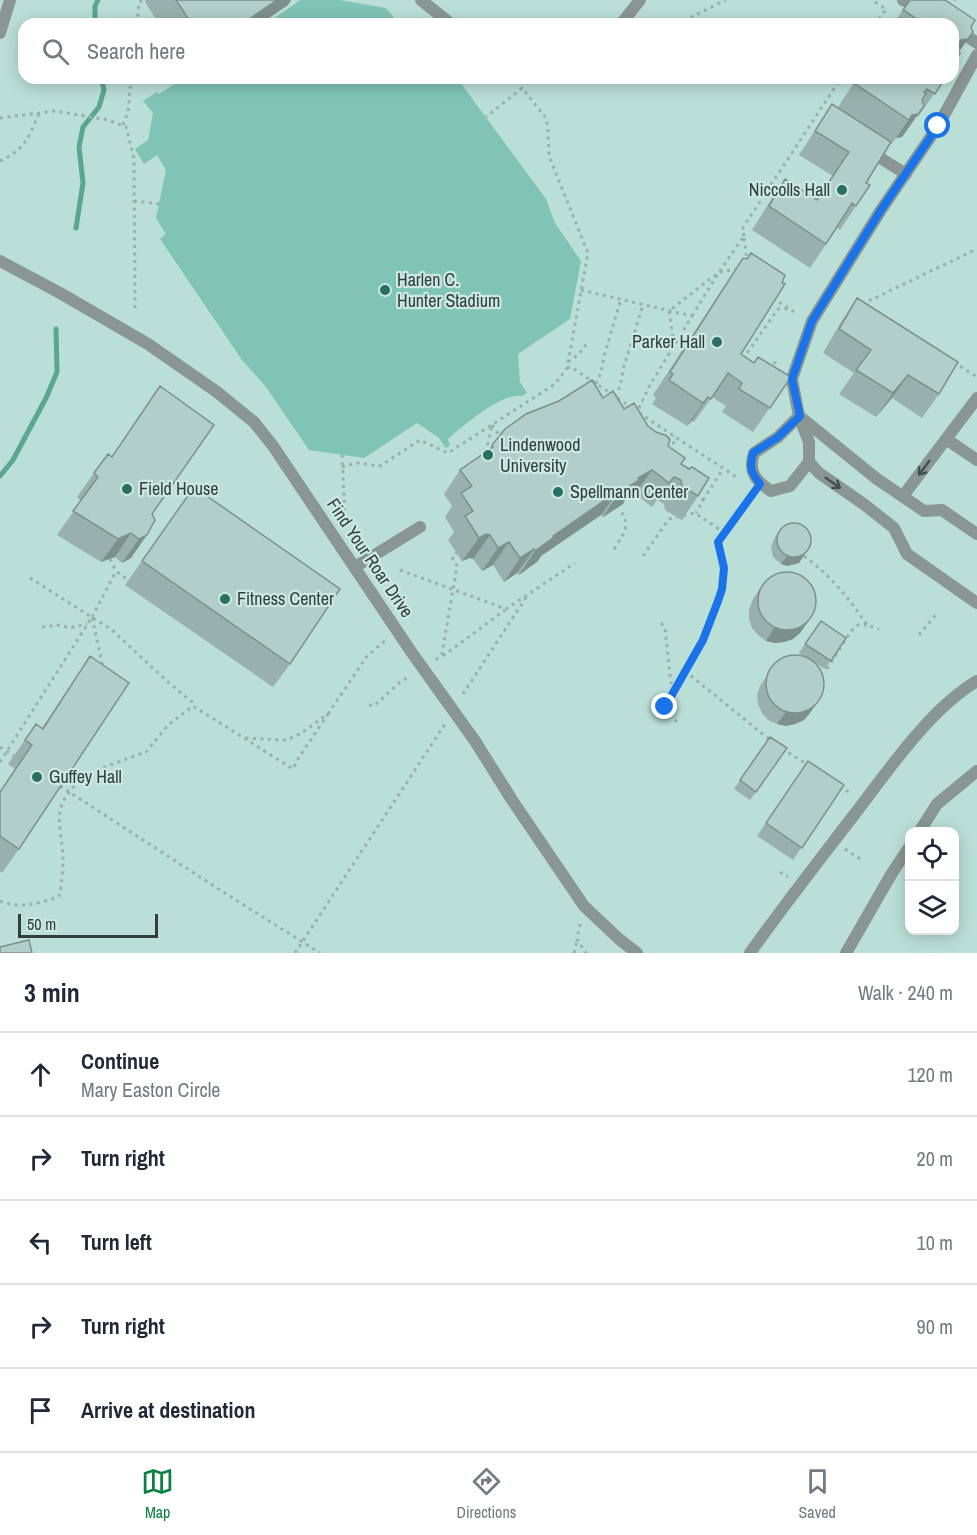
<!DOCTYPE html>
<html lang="en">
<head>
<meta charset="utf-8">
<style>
  :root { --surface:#fff; --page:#f2f2f3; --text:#1f2937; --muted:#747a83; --line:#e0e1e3; --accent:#0b8043 }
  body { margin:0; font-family:"Archivo Narrow",sans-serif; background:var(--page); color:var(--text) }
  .controls { position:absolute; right:18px; bottom:18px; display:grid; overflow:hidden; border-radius:12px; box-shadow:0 3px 15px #0003 }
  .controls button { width:54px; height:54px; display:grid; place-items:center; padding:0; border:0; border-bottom:2px solid var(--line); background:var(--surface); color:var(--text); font:30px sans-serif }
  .scale { position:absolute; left:18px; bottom:15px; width:140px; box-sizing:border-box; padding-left:6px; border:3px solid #333e3c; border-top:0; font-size:16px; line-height:21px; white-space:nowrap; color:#333e3c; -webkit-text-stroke:4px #cce8e2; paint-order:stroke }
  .stop { position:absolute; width:18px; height:18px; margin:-14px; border:4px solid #1a73e8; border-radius:50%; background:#fff }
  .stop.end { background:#1a73e8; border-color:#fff; box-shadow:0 2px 6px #0008 }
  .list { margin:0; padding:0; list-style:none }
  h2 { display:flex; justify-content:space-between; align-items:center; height:78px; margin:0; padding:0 24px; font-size:26px }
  h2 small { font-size:20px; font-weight:400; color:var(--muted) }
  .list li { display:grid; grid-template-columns:39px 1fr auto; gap:18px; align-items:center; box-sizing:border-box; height:84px; padding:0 24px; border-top:2px solid var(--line) }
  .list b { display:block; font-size:22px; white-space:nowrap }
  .list p { margin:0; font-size:20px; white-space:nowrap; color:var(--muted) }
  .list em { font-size:20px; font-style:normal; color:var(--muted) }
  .icon { flex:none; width:33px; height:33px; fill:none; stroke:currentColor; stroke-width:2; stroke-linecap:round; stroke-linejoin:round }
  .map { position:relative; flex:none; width:977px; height:953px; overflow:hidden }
  .search { position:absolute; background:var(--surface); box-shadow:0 3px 15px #0003; left:18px; right:18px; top:18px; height:66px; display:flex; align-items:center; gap:15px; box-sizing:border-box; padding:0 21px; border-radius:18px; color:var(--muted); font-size:22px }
  .sheet { height:498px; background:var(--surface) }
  nav { display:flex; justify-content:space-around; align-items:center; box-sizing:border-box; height:84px; border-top:2px solid var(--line); background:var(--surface); font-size:16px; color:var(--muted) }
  nav a { display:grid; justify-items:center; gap:3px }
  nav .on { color:var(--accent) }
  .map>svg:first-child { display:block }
  .built { fill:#badfd7; fill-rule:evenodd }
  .green { fill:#80c4b6 }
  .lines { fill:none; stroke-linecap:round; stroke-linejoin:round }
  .stream { stroke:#5ca496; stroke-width:5 }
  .path { stroke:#99b0ab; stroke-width:3; stroke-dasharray:3 4.5; stroke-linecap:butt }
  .service { stroke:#8a9693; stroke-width:12 }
  .minor { stroke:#8a9693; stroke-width:12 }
  .wall { fill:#99b1ac }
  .shaded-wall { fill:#7d908c }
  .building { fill:#b2cec8; stroke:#7d908c; stroke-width:1.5 }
  .oneway { stroke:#44504d }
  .route { stroke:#1a73e8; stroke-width:8 }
  .poi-dot { fill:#296f63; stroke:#cce8e2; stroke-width:2 }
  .labels { text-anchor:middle; stroke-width:4.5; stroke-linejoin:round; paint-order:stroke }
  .poi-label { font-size:18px; fill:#333e3c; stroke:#cce8e2; text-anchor:start }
  .street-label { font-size:18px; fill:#333e3c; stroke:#cce8e2 }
</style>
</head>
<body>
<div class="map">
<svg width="977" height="953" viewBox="0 0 977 953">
  <rect width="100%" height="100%" fill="#cce8e2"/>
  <path class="built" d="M0,0H977V953H0ZM24,24H953V78H24ZM910,832H954V930H910Z"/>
  <path class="green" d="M300,0H339L386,8L399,24H266Z
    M184,78H457L546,199L555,223L581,261L570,319L518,354L520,382L527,393L522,396C502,392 463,426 448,439L450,445L446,448L438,437L417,423L364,458L309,450L266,387L242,360L160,239L166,234L156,218L166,170L157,155L144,164L135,149L148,140L153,113L143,101L157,92L159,94Z"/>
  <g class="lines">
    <path class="stream" d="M95,24V6L98,0
      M76,228L83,183L79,147L83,127L99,107L104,90L101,78
      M0,476L13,460L46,398L57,372L56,329"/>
    <path class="path" d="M875,2L886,9L876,24
      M950,7L955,0
      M137,24L139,2L143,0
      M677,24L726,0
      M0,118L55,111L108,120L126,127L134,159L135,309
      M123,125L128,112L131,78
      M0,161C25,149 29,137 39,113
      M134,201L160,204
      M744,236L742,229L841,78
      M581,290L692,316L650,385L637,412
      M773,298L794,312
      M862,304L977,249
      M692,316L719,272L744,236L747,261
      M674,344L669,311L719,272L738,269
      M743,359L778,309H788
      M568,362C577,356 583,351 588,341
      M954,362L977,377
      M766,365L779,362
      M567,368L571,367L631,407
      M596,384L601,373L604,356L621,299
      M614,396L620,387L624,366L643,305
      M639,413L738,478
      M492,425L501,438
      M673,452L674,436
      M342,455L345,517
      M480,458L487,447L492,425
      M342,467L357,463L380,466L420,440L448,453L555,384L567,368L588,253L549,156L548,129L546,118L522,88L486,117
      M695,495L703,500L696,513
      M703,500L723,469
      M614,549C623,534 632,526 620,510
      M643,556L669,519L695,513L725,533
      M804,556C830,575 849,598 867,625L879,629
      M110,559L116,571L128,580
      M400,570L506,609L575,563
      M30,578L112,630L168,682L192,702L193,706
      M92,617L116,571
      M661,623L665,629L672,692
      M42,627L61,625L69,628L87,624
      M919,635L938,612
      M443,656L505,610
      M436,660L442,654L457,566L452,557L457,553
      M827,669L851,631L858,625H867
      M685,671L770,740
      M463,694L527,596
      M369,705L374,706L399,683L410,676
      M328,714L367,656L386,640
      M677,722L665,707L703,640L718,601L722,589L724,568L718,542L753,495
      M0,747L14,756
      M782,749L807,764
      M0,762L92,617L103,668
      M60,786L217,888L320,953
      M840,786L850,793L849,795
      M845,849L860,859
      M780,872L788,877
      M0,901C19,909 40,904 59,896C62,884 63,870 63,858C63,842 55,817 63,802C70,788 83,777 96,770L146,752L168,725L193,706L293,769L298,759L328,714L300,734L286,740L244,738
      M580,924L577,939L586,953
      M295,953L445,724
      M574,953L577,940"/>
    <path class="service" d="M869,151L906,174
      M946,439L977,460
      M809,462L790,486L771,491C755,480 748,472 754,453L778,437L799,416L877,479L924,511L942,510L977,534
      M903,496L977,398
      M355,567L420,527
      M750,953C784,905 821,858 857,811C890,768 930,709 977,681"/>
    <path class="minor" d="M421,0L451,24
      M903,0L930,10L951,24
      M621,24L640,0
      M956,28L977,43
      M0,33L10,0
      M977,55L938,126L881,210L812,321L792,379L799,416L809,442V462L819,473L865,505L894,528L907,554L977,603
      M0,261L60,293L148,344L217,392L254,422L273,446L412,653L475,741L512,800L584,906L619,939L637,953
      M919,832L937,804L977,771
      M846,953L892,873L910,846"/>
  </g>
  <path class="wall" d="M146,0H291L288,5L260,24H159L145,2Z
    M910,0L971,27L959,52L953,24H893Z
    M857,78H945L918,117L916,116L902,137L896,138L892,144L891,143L866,183L856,206L840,230L837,228L810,268L752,230L769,203L785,179L817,200L833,176L799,155L832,104L866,126L838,107Z
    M743,258L741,354L754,362L791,377L753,432L722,412L726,406L712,397L694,422L692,421L687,426L652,404L656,398L653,395L727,282Z
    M857,298L939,394L922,418L892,398L876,417L839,394L854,373L823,353L841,322Z
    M603,398L624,409L648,426L668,446L681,464L698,496L682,520L665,510L664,504L657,500L652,507L635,494L625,500L623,504L603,517L601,515L541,556L538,561L519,575L517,573L504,582L493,565L482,571L473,559L470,558L462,561L448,540L454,532L445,517L452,506L444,494L460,470L487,452L492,445Z
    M94,473L152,514L131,558L122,563L115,557L101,562L57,535L81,501L77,497Z
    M194,487L290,664L273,687L125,585Z
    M781,528L799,563L787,566L781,564L773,557L771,547L775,537Z
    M760,588L809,620L800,633L793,639L784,642L775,643L766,641L758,635L752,628L749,619V610L752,601Z
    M821,621L846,638L825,669L799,653Z
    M90,656L19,849L2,873L0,871V791L15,769L8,764L25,740L42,728Z
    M774,665L810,713L804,720L795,724L786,726L777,724L768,720L762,713L758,704L757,695L760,686Z
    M770,737L787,748L750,800L734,789Z
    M808,761L844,785L793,860L757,836Z"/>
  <path class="shaded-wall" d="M277,0H291L288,5L260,24H242Z
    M968,39L953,60V48L961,40Z
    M924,106L902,137L896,138L912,115Z
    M908,375L892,398L876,417L893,393Z
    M708,397L692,421L687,426L703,403Z
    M652,470L635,494L625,500L623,504L603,517L619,493L638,478Z
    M618,491L601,515L541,556L538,561L519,575L535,551L553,536Z
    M131,533L115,557L101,562L118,539Z
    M486,534L490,535L473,559L470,558L462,561L479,538Z
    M147,535L131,558L122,563L139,539Z
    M509,542L493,565L482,571L498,548Z
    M534,549L517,573L504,582L520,558Z
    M805,554L799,563L787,566L781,564L787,556Z
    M809,620L800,633L793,639L784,642L775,643L766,641L774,628Z
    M819,700L810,713L804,720L795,724L786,726L777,724L786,712Z"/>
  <path class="building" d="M176,0H277L242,24H190L191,23Z
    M910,0H945L975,20L971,27L973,32L968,39L961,40L957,46H955L953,49L960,53L953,65V24H914L917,19L903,10Z
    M858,78H945L935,94L927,89L924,92L926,93L922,100L924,106L918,114L912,115L909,120L854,83Z
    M832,104L891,142L866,183L870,185L856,206L852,203L826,244L769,206L785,179L817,200L849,152L815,131Z
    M751,253L785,275L782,283L785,284L741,354L754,363L758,357L791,377L770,408L739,389L742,383L728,373L711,399L708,397L703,403L669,380L673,374L670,372L743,258L747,259Z
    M857,298L958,362L939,394L908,375L893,393L856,370L871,350L839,329Z
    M592,380L603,398L613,391L624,409L634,403L648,426L656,432L667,436L670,440L668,446L685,458L681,464L689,469L692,467L709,478L698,496L682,486L681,480L674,477L669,483L652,470L638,478L639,480L619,493L618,491L553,536L554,537L535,551L534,549L520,558L509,542L498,548L490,535L486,534L479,538L465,516L473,511L461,493L472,486L460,470L493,447L492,445L505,429L526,414L559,401Z
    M160,386L214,425L152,514L155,520L147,535L139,539L131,533L118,539L73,511L98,477L94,473L108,454L112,457Z
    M194,487L340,589L290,664L142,561Z
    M777 540a17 17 0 1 1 34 0a17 17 0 1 1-34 0Z
    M758 601a29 29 0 1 1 58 0a29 29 0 1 1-58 0Z
    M821,621L846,638L831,661L805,644Z
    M766 684a29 29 0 1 1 58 0a29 29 0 1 1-58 0Z
    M90,656L129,683L19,849L0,836V792L32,745L25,740L36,724L43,729Z
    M770,737L787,748L756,792L740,780Z
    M808,761L844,785L802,848L766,823Z
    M29,940L32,953H0V947Z"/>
  <defs><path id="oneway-shaft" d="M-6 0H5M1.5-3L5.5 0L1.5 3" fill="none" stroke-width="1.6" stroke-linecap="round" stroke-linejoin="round" transform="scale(1.5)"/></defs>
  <g class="oneway">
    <use href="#oneway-shaft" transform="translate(924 468) rotate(127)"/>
    <use href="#oneway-shaft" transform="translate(833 483) rotate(35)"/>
  </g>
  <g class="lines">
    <path class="route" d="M665,707L703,640L718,601L722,589L724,568L718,542L760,484C751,472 749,468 753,453L778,437L800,416L792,379L812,321L881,210L938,126"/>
  </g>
  <g class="poi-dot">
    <circle cx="842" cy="190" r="6"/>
    <circle cx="385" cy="290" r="6"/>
    <circle cx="717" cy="342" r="6"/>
    <circle cx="488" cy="455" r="6"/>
    <circle cx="127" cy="489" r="6"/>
    <circle cx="558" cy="492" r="6"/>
    <circle cx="225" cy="599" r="6"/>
    <circle cx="37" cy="777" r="6"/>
  </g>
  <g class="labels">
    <g class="poi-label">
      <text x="830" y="196" text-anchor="end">Niccolls Hall</text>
      <text x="397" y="286">Harlen C.<tspan x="397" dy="21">Hunter Stadium</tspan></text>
      <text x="705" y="348" text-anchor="end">Parker Hall</text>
      <text x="500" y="451">Lindenwood<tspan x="500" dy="21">University</tspan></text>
      <text x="139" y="495">Field House</text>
      <text x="570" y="498">Spellmann Center</text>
      <text x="237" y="605">Fitness Center</text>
      <text x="49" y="783">Guffey Hall</text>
    </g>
    <g class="street-label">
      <text transform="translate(370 558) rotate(56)" y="6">Find Your Roar Drive</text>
    </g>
  </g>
</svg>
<div class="controls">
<button><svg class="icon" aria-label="locate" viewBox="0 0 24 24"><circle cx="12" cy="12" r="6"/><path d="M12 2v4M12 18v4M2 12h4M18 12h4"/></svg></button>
<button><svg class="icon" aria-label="layers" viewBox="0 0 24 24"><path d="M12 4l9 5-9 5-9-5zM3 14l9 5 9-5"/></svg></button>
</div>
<div class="scale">50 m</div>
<div class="stop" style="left:938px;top:126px"></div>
<div class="stop end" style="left:665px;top:707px"></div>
<div class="search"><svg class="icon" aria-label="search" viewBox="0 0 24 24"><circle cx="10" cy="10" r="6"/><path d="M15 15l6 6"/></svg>Search here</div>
</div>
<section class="sheet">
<h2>3 min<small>Walk · 240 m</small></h2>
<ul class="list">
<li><svg class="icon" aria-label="ahead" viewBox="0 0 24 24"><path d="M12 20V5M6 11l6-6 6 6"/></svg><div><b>Continue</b><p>Mary Easton Circle</p></div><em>120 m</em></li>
<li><svg class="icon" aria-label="right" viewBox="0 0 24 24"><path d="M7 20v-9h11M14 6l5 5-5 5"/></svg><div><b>Turn right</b></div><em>20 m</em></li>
<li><svg class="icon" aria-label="left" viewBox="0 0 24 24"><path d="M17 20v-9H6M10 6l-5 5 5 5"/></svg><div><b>Turn left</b></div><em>10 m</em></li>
<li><svg class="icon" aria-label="right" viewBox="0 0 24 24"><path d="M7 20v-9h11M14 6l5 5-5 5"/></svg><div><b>Turn right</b></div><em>90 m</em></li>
<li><svg class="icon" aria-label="arrive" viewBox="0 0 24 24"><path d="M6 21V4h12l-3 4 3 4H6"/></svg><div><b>Arrive at destination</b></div></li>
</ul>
</section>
<nav>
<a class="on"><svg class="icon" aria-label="map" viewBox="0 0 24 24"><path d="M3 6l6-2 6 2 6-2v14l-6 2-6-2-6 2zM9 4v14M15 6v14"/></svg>Map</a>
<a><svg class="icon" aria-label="directions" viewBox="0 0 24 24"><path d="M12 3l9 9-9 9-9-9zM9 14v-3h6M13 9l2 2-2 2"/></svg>Directions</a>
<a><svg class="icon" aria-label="saved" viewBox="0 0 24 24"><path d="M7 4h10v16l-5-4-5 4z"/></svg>Saved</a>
</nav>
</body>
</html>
